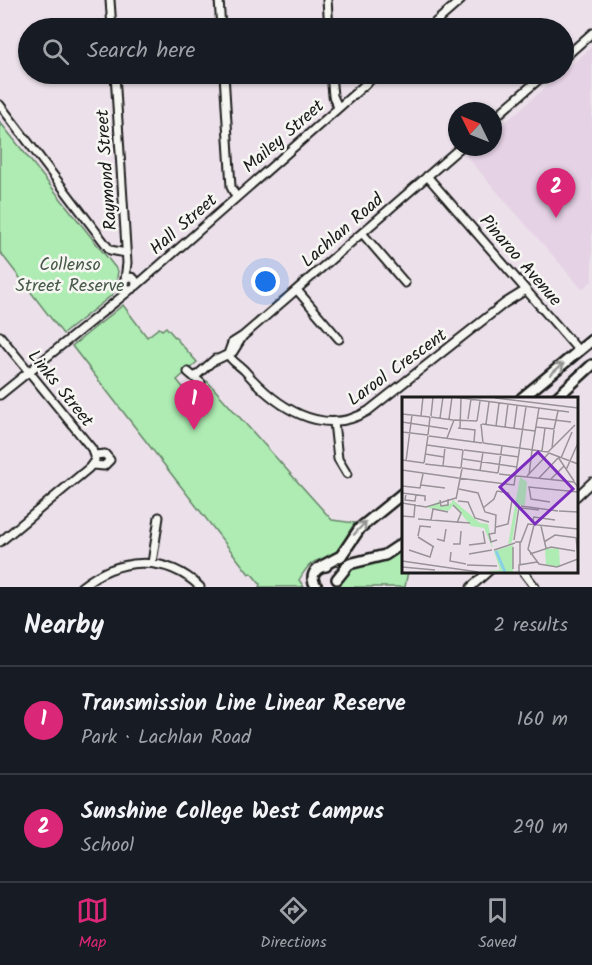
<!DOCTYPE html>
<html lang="en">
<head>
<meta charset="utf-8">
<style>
  :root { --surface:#171b24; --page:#20242c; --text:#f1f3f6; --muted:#9ea1a6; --line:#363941; --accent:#db2777 }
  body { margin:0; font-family:Kalam,sans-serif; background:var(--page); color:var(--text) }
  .compass { position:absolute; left:448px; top:102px; width:54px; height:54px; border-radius:50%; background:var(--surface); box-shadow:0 2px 4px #0004; rotate:313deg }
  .you { position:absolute; left:266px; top:282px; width:21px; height:21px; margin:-15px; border:4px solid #fff; border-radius:50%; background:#1a73e8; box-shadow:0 0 0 9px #1a73e833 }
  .badge { display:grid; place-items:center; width:39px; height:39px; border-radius:50%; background:var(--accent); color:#fff; font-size:20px; font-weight:700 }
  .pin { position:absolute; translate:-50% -50px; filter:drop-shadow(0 2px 3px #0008) }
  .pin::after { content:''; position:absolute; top:32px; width:21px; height:18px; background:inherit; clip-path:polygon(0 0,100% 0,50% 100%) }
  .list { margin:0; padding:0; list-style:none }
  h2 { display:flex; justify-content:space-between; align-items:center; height:78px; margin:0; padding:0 24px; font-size:26px }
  h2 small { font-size:20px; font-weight:400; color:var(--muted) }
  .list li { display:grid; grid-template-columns:39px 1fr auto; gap:18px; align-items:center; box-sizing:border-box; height:108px; padding:0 24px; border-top:2px solid var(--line) }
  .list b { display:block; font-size:22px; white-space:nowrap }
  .list p { margin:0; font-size:20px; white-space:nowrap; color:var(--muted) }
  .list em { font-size:20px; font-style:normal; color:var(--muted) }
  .icon { flex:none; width:33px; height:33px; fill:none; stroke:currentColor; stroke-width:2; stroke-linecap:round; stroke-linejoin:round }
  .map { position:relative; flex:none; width:592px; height:587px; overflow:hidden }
  .search { position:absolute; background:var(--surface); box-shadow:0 2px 4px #0004; left:18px; right:18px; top:18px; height:66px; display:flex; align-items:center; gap:15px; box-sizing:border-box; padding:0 21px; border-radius:33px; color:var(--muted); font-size:22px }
  .sheet { height:294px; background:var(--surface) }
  nav { display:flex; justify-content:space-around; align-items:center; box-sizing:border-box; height:84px; border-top:2px solid var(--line); background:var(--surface); font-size:16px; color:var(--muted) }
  nav a { display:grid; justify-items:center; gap:3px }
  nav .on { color:var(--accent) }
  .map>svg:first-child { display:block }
  .built { fill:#e5d2e5 }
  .green { fill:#aeecb3; stroke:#658468; stroke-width:1.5 }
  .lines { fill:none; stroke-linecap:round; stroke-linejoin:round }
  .street-casing { stroke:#1c1c1c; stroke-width:11 }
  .secondary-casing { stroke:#1c1c1c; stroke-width:14 }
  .street { stroke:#f6f6f2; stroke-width:7 }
  .secondary { stroke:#f6f6f2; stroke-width:9 }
  .oneway { stroke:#949492 }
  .labels { text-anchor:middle; stroke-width:5; stroke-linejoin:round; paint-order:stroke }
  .street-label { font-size:18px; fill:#1c1c1c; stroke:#f6f6f2 }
  .park-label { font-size:18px; fill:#485a49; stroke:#f6f6f2 }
  .inset-river { fill:none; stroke:#88d0e9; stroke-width:3 }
  .inset-road { fill:none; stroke:#999298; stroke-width:1.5 }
  .view { fill:#7b2cbf; fill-opacity:0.15; stroke:#7b2cbf; stroke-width:3 }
  .inset-edge { fill:none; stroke:#1c1c1c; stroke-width:3 }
</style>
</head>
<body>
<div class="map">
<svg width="592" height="587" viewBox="0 0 592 587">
  <rect width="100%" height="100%" fill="#ece1ea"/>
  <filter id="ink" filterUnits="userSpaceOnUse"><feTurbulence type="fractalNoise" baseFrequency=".0167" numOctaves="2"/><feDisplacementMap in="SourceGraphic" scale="12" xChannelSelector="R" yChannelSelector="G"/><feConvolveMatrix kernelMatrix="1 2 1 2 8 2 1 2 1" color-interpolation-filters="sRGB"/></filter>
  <g filter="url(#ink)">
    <path class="built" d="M592,47V281L582,289L466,156L476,147H493V133Z"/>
    <path class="green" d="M0,122L118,271L115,290L112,295L63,334L0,252Z
      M123,305L147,337L159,328L162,330L166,327L197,362L177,380L189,395L207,381L332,520L355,523C348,531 344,544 336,552C321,566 316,550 299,580L304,587H259L260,584L251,573L249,574L72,346Z
      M403,547V570L408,571L405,587H340C340,566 386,554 403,547Z"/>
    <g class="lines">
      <defs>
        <path id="street" d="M110,0L112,28
          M219,0L221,28
          M327,0L329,28
          M429,28L461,0
          M564,58L592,33
          M115,74L127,263L125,280
          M224,74L231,187L236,197
          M331,74L333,96L338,107
          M0,105L110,250L126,253
          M493,119L545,74
          M427,176L579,351
          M362,233L405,283
          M124 283a6 6 0 1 1 12 0a6 6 0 1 1-12 0Z
          M136,286L377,74
          M297,290L339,339
          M0,336L92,449L95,460L89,468L0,542
          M243,336L232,343L228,354C231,361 238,364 244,370C275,406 322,439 368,411L505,303L526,290
          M214,361L233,352L243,336L461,147
          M188,372L201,383
          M196,376L215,359
          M0,395L130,290
          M334,422L338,459L347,474
          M93,465L104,466L110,460L105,454L95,455
          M576,497L592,482
          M152,563L159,517
          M522,570L535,587
          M81,587C117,558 165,553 200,587
          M471,587L490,570"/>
        <path id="secondary" d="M522,398L592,340
          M556,398L592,365
          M322,566L341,556L360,528L403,493
          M337,579L349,564L385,555L403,543
          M317,587C309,578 314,567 326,566"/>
      </defs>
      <use href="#street" class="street-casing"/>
      <use href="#secondary" class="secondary-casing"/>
      <use href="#street" class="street"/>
      <use href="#secondary" class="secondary"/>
    </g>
    <defs><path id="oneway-shaft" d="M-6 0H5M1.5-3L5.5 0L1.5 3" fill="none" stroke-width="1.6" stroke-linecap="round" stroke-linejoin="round" transform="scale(1.5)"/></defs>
    <g class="oneway">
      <use href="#oneway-shaft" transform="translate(557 369) rotate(-40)"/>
      <use href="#oneway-shaft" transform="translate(360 528) rotate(-47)"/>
    </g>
  </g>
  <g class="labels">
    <g class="street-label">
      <text transform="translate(283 136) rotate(-41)" y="6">Mailey Street</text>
      <text transform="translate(106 170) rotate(-94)" y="6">Raymond Street</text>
      <text transform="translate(183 224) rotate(-41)" y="6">Hall Street</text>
      <text transform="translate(342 230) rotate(-41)" y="6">Lachlan Road</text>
      <text transform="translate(521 260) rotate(49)" y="6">Pinaroo Avenue</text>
      <text transform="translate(397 367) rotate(-36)" y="6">Larool Crescent</text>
      <text transform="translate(61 388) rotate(51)" y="6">Links Street</text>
    </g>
    <g class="park-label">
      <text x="70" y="270">Collenso<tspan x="70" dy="21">Street Reserve</tspan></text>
    </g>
  </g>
  <g transform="translate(402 397)">
    <rect width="176" height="176" fill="#ece1ea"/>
    <path d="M118,80L125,85L123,108H116L110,145L106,148ZM50,102L78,126L86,127L91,152L82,131L69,129L52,108L46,114L25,111L37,104L38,109L50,106ZM111,148V175L82,174L98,173L92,154ZM157,151L158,169H144L143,152Z" fill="#aeecb3"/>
    <path class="inset-river" d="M94,154L103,175"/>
    <path class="inset-road" d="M52,0L167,15M93,1L176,11M0,17L28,20M19,19L21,0M29,19L31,0M29,20L51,23M38,21L41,0M136,21L169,25M47,22L50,0M66,22L69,2M75,24L78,4M0,25L46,32M79,27L81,46M80,27L133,34M84,27L87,5M94,29L97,6M103,30L106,7M134,30L152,32M56,31L73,33L72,45M58,31L59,1M112,31L115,9M152,32L156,14M0,35L26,38M26,38L28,20M27,39L80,46M45,41L52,23L75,24M81,46L146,55M25,48L61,53M150,51L152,33M62,53L117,60M130,53L137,11M140,54L143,31M146,55L173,28M147,56L176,67M23,57L42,60M156,60L172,84M159,61L170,35M61,62L115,70M0,63L22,66M4,64L10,18M22,66L26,39M23,67L59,71M41,69L43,50M59,71L61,53M60,71L96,76M0,73L21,76M164,73L176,46M78,74L81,55M21,76L56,81M96,76L100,49M97,77L125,80M127,78L130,53M125,79L147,56M125,80L172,85L176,90M56,81L112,88L124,10M137,81L157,60M149,82L162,69M19,88L43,91M0,89L18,91L21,77M57,92L76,96L83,115L94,118L93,136L87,137L89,145L95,143M0,96L23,99V104M4,96L3,103L13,104L14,98M54,102L60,72M38,103L39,109L46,108V102M56,104L66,105L73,121L87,125M148,105L129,102L127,90L176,95M0,106L24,110L54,101M51,108L59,116L55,126M119,109L156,114M81,111L92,102L95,94M119,111L137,113M157,114L176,115M0,119L12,120L13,107M16,122L68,126M29,123L31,112L46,115M130,125L132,120L153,123M132,128L126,152L137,167L155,170L176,162M139,129L144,151M94,130L106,127L110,103L106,96L95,94M16,139L18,129L29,130M16,140L32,150M174,140L176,160M35,142L42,144L44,132M112,143L117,110M113,145H119L126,127L176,132M142,145L153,138L176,141M51,147H58L59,134M67,148L83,146L81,134M111,150V172M7,153L28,160L31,150M92,153L113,146M49,155L48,164L64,167M67,157L90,153M128,157L149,150L173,154M0,164L76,175M65,168L95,169M118,168V145M0,170L33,173M117,175V168L135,165"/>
    <path class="view" d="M136,55L171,92L133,127L98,90Z"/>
    <rect width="176" height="176" class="inset-edge"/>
  </g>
</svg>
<svg class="compass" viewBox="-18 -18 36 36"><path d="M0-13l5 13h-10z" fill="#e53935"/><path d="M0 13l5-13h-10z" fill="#9ea1a6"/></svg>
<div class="you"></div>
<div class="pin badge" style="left:194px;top:430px">1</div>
<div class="pin badge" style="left:556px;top:218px">2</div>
<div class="search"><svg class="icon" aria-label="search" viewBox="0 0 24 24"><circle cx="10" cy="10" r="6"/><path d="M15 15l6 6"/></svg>Search here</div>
</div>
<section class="sheet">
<h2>Nearby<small>2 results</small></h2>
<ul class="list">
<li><span class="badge">1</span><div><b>Transmission Line Linear Reserve</b><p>Park · Lachlan Road</p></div><em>160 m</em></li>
<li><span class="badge">2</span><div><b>Sunshine College West Campus</b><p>School</p></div><em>290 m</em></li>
</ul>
</section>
<nav>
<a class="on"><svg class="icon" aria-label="map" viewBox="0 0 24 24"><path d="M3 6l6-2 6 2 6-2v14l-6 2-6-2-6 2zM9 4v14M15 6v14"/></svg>Map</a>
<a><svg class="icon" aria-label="directions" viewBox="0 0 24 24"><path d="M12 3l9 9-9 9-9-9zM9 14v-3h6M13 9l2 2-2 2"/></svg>Directions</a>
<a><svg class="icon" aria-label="saved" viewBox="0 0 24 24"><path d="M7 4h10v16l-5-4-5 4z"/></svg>Saved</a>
</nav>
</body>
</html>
